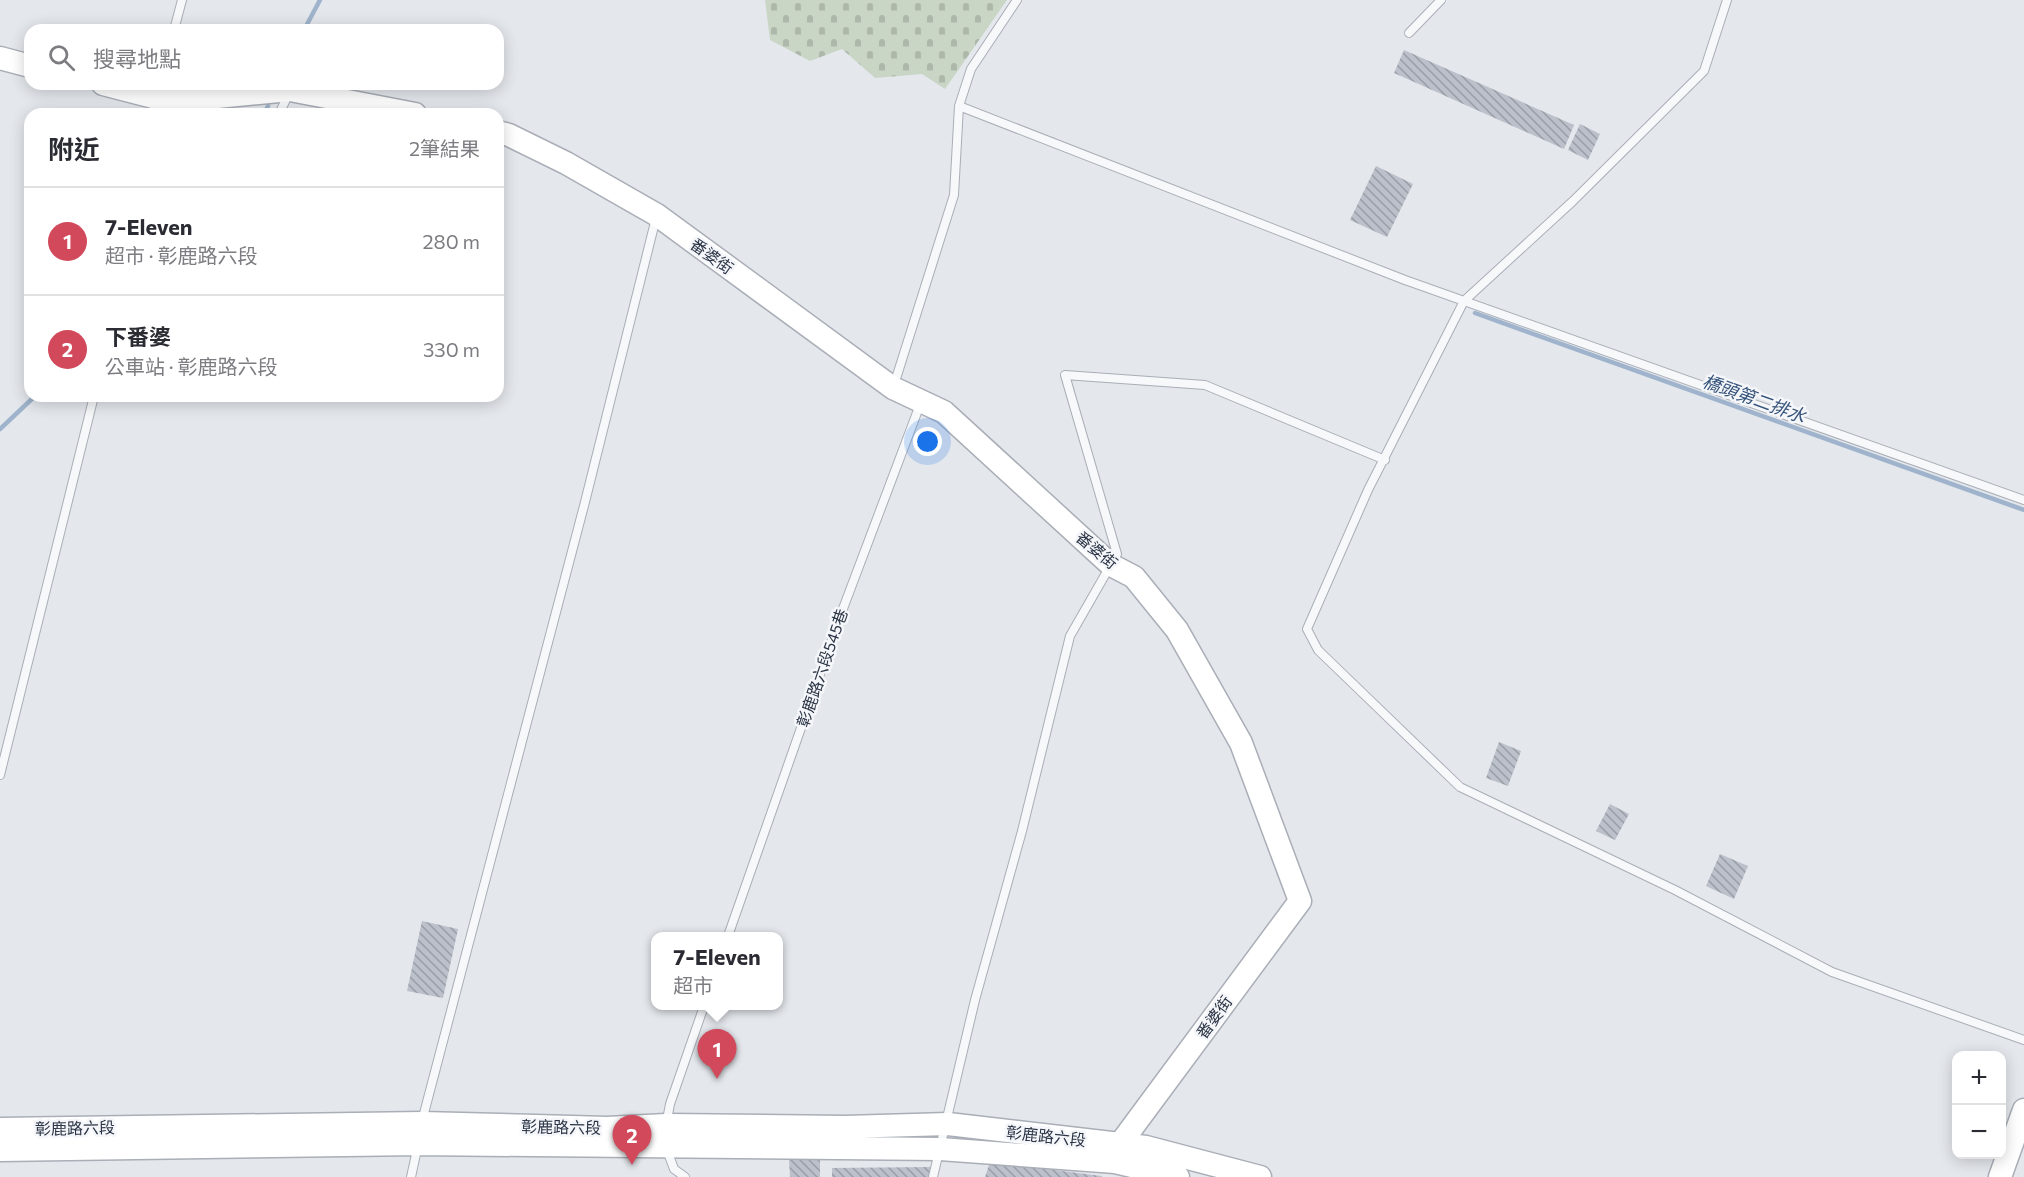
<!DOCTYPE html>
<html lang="zh-TW">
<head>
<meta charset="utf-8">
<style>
  :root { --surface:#fff; --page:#f7f7f7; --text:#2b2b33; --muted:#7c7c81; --line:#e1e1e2; --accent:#d1495b }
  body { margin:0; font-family:Commissioner,"Noto Sans TC",sans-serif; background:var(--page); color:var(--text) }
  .controls { position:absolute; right:18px; bottom:18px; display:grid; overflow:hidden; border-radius:12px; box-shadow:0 3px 15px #0003 }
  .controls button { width:54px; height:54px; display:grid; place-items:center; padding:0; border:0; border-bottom:2px solid var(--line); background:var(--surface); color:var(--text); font:30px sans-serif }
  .you { position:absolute; left:928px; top:442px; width:21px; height:21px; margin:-15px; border:4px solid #fff; border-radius:50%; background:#1a73e8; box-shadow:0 0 0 9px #1a73e833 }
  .badge { display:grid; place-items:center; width:39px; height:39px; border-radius:50%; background:var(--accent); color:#fff; font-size:20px; font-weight:700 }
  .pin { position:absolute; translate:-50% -50px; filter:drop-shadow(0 2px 3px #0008) }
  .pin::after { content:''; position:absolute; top:32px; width:21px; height:18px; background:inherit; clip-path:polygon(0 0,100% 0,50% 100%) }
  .popup { position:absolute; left:651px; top:932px; width:132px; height:78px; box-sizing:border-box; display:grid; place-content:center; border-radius:12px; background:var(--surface); filter:drop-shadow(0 2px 4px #0005); font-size:20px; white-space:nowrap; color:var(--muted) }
  .popup b { font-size:22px; color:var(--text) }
  .popup::after { content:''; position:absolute; left:50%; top:100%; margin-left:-12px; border:12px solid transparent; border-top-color:var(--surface) }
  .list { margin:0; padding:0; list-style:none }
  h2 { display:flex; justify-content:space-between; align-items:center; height:78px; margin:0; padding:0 24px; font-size:26px }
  h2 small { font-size:20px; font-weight:400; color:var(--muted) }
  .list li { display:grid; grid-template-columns:39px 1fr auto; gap:18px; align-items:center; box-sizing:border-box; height:108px; padding:0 24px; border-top:2px solid var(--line) }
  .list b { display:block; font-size:22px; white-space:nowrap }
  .list p { margin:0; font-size:20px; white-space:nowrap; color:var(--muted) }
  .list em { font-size:20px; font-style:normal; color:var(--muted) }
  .icon { flex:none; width:33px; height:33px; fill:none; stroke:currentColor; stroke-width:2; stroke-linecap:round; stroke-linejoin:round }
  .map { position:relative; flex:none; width:2024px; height:1177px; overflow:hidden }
  .search { position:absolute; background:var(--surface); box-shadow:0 3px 15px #0003; left:24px; top:24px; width:480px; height:66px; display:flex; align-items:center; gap:15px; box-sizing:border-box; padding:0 21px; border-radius:18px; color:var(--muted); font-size:22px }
  .panel { position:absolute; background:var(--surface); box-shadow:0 3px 15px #0003; left:24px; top:108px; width:480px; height:294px; border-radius:18px }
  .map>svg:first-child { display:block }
  .cemetery { fill:url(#cemetery-stones) }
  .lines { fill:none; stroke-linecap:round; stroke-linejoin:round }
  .stream { stroke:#9fb4cc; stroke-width:4.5 }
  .building { fill:url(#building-back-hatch) }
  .lane-casing { stroke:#a9aeb7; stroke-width:10 }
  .secondary-casing { stroke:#a9aeb7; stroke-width:25 }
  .lane { stroke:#f7f8fa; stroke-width:8 }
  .secondary { stroke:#fff; stroke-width:22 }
  .labels { text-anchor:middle; stroke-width:5; stroke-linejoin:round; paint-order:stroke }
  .street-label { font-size:16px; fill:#2b3445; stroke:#f4f6f9 }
  .water-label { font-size:18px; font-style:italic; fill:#34527a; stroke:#f4f6f9 }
</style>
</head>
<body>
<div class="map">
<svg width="2024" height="1177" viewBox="0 0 2024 1177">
  <defs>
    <pattern id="cemetery-stones" width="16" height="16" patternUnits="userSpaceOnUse" patternTransform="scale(1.5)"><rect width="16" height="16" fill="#c9d6c5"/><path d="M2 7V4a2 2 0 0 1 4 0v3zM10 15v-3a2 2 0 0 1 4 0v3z" fill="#adb8ab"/></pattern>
    <pattern id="building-back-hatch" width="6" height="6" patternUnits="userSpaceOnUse" patternTransform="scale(1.5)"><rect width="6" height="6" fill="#bbc0ca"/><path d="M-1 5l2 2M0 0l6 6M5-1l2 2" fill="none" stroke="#989da6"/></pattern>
  </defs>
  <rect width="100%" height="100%" fill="#e4e7ec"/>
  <path class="cemetery" d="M765,0H1007L945,89L922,74L875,78L842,49L810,61L770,40Z"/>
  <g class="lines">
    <path class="stream" d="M304,30L320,0
      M264,114L268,106
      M1475,313L2024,510
      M0,429L35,396"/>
  </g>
  <path class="building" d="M1404,50L1574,125L1564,149L1394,73Z
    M1580,124L1600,134L1588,160L1568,150Z
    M1376,166L1413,184L1387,237L1350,220Z
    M1499,742L1521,751L1508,786L1486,778Z
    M1610,804L1629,814L1615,840L1596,831Z
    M1720,854L1748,866L1734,899L1706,886Z
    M422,921L458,929L443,998L407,991Z
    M789,1159H820V1177H790Z
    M990,1162L1102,1176V1177H985Z
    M931,1167V1177H832V1168Z"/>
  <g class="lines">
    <defs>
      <path id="lane" d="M1727,0L1704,71L1573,201L1464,301L1368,490L1307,629L1318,650L1460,787L1675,890L1832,972L2024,1040
        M174,30L182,0
        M1409,33L1441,0
        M959,106L1405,280L2024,500
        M154,114L161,84
        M279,114L289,93
        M894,385L954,195L959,106L971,69L1017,0
        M0,775L94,396
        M728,936L841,614L921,402
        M422,1121L585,502L656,218
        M666,1125L670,1104L704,1006
        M667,1150L674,1169L685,1177
        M411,1177L418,1145
        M933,1177L975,1000L1022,831L1070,636L1117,554L1065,375L1205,385L1385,460"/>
      <path id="secondary" d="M0,58L30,66
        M103,84L157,98L197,99L290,90L415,114
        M498,132L509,135L566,163L657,215L893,388L944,412L1111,565L1134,577L1177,630L1241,743L1300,901L1120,1144L1115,1162
        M0,1129L422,1123L607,1128L666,1125L845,1127L948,1124L1146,1147L1260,1177
        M0,1150L418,1144L940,1149L1115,1162L1178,1177
        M2000,1177L2024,1110"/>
    </defs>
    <use href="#lane" class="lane-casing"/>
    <use href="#secondary" class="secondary-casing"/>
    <use href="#lane" class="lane"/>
    <use href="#secondary" class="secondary"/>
  </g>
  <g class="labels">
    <g class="street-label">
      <text transform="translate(712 256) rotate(36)" y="6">番婆街</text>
      <text transform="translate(1097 550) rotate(40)" y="6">番婆街</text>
      <text transform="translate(822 668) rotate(-71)" y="6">彰鹿路六段545巷</text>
      <text transform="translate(1214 1017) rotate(-54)" y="6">番婆街</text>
      <text transform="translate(561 1127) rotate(1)" y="6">彰鹿路六段</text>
      <text transform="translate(75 1128) rotate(-1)" y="6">彰鹿路六段</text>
      <text transform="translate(1046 1136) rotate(6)" y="6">彰鹿路六段</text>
    </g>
    <g class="water-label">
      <text transform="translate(1754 399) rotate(20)" y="6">橋頭第二排水</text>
    </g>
  </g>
</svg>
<div class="controls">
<button>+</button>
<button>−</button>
</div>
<div class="you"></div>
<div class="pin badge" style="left:717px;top:1079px">1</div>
<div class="popup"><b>7-Eleven</b>超市</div>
<div class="pin badge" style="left:632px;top:1165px">2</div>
<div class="search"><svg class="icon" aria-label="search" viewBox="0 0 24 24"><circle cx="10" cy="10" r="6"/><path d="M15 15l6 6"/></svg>搜尋地點</div>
<section class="panel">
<h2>附近<small>2筆結果</small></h2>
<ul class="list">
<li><span class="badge">1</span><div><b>7-Eleven</b><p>超市 · 彰鹿路六段</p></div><em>280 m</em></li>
<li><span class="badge">2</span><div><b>下番婆</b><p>公車站 · 彰鹿路六段</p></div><em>330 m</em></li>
</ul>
</section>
</div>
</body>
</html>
